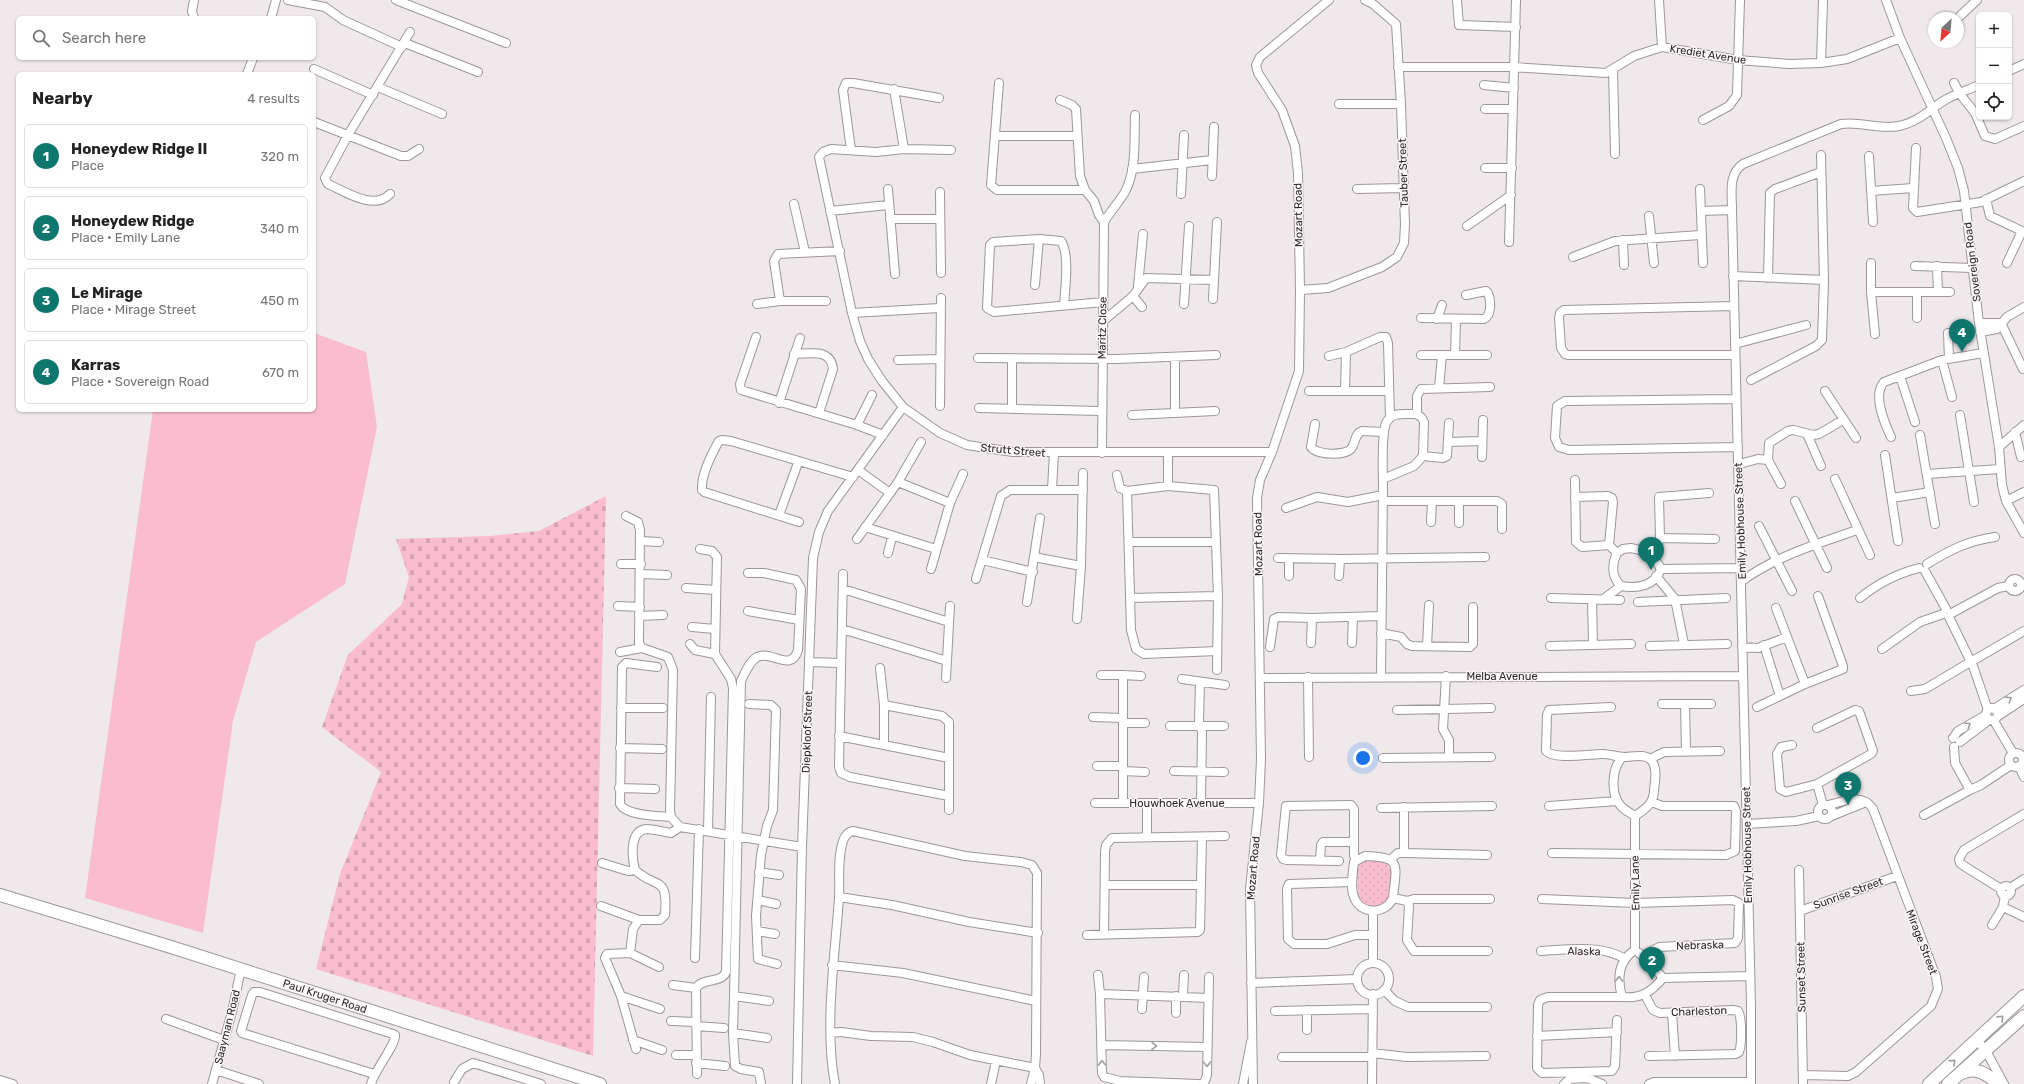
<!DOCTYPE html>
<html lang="en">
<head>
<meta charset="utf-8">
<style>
  :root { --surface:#fff; --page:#f2f2f2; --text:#222; --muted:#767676; --line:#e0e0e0; --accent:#0f766e }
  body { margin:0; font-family:Rubik,sans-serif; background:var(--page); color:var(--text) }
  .controls { position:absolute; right:12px; top:12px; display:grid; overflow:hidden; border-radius:6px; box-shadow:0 1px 3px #0004 }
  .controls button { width:36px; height:36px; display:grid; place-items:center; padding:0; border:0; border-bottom:1px solid var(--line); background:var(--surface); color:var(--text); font:20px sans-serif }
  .compass { position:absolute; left:1928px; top:12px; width:36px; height:36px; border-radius:50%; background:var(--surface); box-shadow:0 1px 3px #0004; rotate:206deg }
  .you { position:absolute; left:1363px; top:758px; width:14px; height:14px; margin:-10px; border:3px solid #fff; border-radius:50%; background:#1a73e8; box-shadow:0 0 0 6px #1a73e833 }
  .badge { display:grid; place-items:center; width:26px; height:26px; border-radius:50%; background:var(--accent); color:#fff; font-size:13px; font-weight:700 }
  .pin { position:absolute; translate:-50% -33px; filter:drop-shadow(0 1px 2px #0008) }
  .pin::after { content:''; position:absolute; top:21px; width:14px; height:12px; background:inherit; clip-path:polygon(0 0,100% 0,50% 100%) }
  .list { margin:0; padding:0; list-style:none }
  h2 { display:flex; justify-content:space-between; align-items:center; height:52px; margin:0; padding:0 16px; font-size:17px }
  h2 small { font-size:13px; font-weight:400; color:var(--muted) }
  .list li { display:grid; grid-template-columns:26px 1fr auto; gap:12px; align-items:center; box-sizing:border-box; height:64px; margin:0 8px 8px; padding:0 8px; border:1px solid var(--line); border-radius:6px }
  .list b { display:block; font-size:15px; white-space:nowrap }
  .list p { margin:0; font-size:13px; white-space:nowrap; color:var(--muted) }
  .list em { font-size:13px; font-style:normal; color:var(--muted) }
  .icon { flex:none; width:22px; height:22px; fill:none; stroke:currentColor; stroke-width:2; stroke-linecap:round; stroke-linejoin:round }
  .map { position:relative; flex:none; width:2024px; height:1084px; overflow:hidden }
  .search { position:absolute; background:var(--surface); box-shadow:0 1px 3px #0004; left:16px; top:16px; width:300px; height:44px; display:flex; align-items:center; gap:10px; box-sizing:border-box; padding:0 14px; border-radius:6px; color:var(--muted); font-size:15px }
  .panel { position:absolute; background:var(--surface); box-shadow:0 1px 3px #0004; left:16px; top:72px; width:300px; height:340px; border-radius:6px }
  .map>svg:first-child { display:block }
  .cemetery { fill:url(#cemetery-stones) }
  .park { fill:url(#park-dots) }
  .garden { fill:#fabdce }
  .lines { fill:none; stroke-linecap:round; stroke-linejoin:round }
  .street-casing { stroke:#9d9798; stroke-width:10 }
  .secondary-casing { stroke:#9d9798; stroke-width:14 }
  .street { stroke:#fff; stroke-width:8 }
  .secondary { stroke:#fff; stroke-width:12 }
  .oneway { stroke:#a09f9f }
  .labels { text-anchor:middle; stroke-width:3; stroke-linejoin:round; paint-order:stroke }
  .street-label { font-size:11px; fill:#2c2a2a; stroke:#fcf6f8 }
</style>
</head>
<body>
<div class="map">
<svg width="2024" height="1084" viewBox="0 0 2024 1084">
  <defs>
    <pattern id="cemetery-stones" width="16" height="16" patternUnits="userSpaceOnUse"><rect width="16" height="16" fill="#fabdce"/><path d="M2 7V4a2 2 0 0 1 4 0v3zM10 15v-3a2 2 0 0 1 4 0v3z" fill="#d6a3b1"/></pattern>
    <pattern id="park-dots" width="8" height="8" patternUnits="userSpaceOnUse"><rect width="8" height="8" fill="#fabdce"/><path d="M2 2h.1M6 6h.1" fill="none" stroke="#d6a3b1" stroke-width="1.8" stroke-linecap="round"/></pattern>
  </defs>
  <rect width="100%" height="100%" fill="#efe9eb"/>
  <path class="cemetery" d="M606,496L593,1056L316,969L340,874L381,772L322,727L348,655L402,604L409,577L396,539L489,536L539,531Z"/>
  <path class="park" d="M1364,860H1385C1401,879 1387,929 1358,897L1357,865L1359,861Z"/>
  <path class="garden" d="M314,333L366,352L377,427L345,584L256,642L233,721L203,933L85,898L153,410H314Z"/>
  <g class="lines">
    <defs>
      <path id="street" d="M194,0L192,11L194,18
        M288,0L325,7L343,20L402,47
        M396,0L506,43
        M1457,0L1459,25L1516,27
        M1659,0L1662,47
        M1886,0L1900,38L1946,138L1958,168L1964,191L1979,323L1999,447L2002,485L2006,501L2024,533
        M1960,16L1977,0
        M271,18L276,0
        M405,43L478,72
        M1821,63L1823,0
        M1398,67H1514L1606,73L1634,56L1662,47L1738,60L1789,64L1821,63L1847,59L1900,38
        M314,69L373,95
        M1613,70L1615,154
        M2009,71L2024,64
        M247,74L253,58
        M999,83L991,185L997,190H1085
        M1954,83L1960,94L1975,113L1985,136L1995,139L2024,126
        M1484,85L1514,88
        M378,87L442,114
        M894,89L904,149
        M1060,100L1072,105L1076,109L1080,176L1085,190L1094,201L1099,215L1104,222
        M1339,104H1401
        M1485,109H1513
        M1703,120L1729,106L1737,95L1740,0
        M314,122L401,156H408L419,149
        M996,136H1077
        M1916,148L1913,208L1917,212L1981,202L2024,181
        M851,150L843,90L846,83H853L939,98
        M951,150L904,149L876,152L831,149L823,152L819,157L852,313L860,341L868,359L882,381L903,407L940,433L967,445L1013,452H1272
        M1869,156L1873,222
        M1485,168H1512
        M1132,169L1212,160
        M1212,176L1214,127
        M888,189L895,274
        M1357,189L1403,188
        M1700,189L1703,263
        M1871,191L1913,188
        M940,192L941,273
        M390,194C374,211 346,192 328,184L325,178L348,135L410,32
        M1181,194L1184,135
        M1986,199L1990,216L2024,232
        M794,204L805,252
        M830,211L888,205
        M1701,211L1732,210
        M1649,216L1654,263
        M890,219H940
        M1467,226L1511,195
        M1623,240L1624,265
        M1509,242L1516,0
        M1573,257L1615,241L1700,235
        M1871,263V292L1875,334
        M2007,263L2022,231
        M1915,266L1972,268
        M1937,266L1938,292
        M1733,276L1824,280
        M1768,278L1770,193L1775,189L1821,172
        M1035,285L1039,239
        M1138,286L1143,234
        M1300,290L1328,288L1382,267L1397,257L1404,243L1405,224L1401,104L1396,24L1373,4L1365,0
        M1871,292H1950
        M1133,296L1142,307
        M1213,299L1217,222
        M780,301L774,261L778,254L840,251
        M757,304L780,301H826
        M1184,304L1189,226
        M1064,305C1065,289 1070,254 1061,241L1039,239L993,242L990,245L987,308L994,312L1103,302
        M1734,306L1564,310L1560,313L1559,318L1561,348L1565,354L1568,355H1735
        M852,313L939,308
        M1421,318L1484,319C1492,315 1491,300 1488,293L1486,291L1466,295
        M1917,318V292
        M1437,319L1442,305
        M1102,322L1133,296L1146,278L1214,280
        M1979,323H2001
        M2001,323L2023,369
        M1980,332L1997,329L2007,317L2024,307
        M1948,333L1949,359
        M756,337L740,384L741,390L857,425L883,435
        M1735,344L1806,325
        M794,354C810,354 831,348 833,369L819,413
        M1421,355H1487
        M1455,355L1456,319
        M1329,356L1346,352L1380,337H1386L1388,343L1390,418
        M978,358L1117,359L1216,355
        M1012,359V409
        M898,360L940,359
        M1942,360L1952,397
        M1900,376L1915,422
        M1751,380L1816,346L1822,340L1824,280L1821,155
        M1439,388L1442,355
        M1309,391H1389
        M1345,391L1346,352
        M1825,391L1856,438
        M1736,399L1565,401L1557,406L1555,438L1559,447L1569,450L1738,447
        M779,403L800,338
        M940,406L941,298
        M979,408L1101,411
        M1175,413V357
        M1417,414V396L1421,389L1490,387
        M1132,415L1215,411
        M1960,415L1974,502
        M1315,424L1311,447C1316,455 1345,456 1351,449C1356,443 1354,434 1362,431L1384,432
        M857,425L872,395
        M2015,432L2021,457
        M1807,434L1821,466
        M1920,435L1935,524
        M1891,437C1885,424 1872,395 1884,382L1942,360L1983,353
        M1448,442L1482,441
        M1999,447L2024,425
        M1102,453L1104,222C1110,212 1119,202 1125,192C1137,169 1134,139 1135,115
        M1168,453V486
        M1885,455L1898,541
        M1423,456L1443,458L1447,456L1449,423
        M1482,457L1483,420
        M1768,460L1781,484
        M1739,464L1758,459L1768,460L1769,443L1788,431L1793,430L1813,435L1819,434L1843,420
        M858,470L890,493
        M1927,474L2000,469
        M1117,475L1120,488L1127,491L1168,486L1214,490L1218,596L1217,670
        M1835,479L1870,555
        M1575,480L1576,542L1582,547L1609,545L1617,553
        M898,482L950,503
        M1052,489L1054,453
        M1127,491L1131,630L1136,649L1144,654L1217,651
        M1575,497L1608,496L1612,498L1613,502L1609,545
        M1892,498L1930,492
        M1383,501H1497L1502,504V529
        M1459,501V523
        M1795,501L1827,568
        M2006,501L2024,492
        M1286,508L1317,497L1348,502L1383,495
        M779,515L798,463
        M626,516L638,522L640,530L639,643L642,648L668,657L673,670L670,810L671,817L680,827L802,847
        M799,522L704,492L702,490C701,474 711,455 719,441L722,440L731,441L853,477
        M1431,522L1432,501
        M1759,526L1792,591
        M865,527L936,549
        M1660,538L1715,539
        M857,539L898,482L921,442
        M641,541L659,542
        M1129,542H1216
        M1631,548C1644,550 1655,557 1661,569C1655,586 1637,589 1621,586C1611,577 1612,564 1617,553L1623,549Z
        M700,549L712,551L717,557L715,654
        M888,553L892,537
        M1034,557L1081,566
        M1278,558L1340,559L1485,557
        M1654,559L1660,538L1659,497L1709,493
        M982,560L1033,572
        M621,564H641
        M1927,564C1950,550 1967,541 1995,537
        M931,569L950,503L963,474
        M1661,569L1741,568
        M1925,571L1946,609
        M748,573H764L796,580L801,589L798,650C791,673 772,650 757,657C749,662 745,673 741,681L734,996L769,1001
        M641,574L667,575
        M843,574L839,767L841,773L850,777L949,796
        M1289,576V559
        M1339,576L1340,559
        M1656,576L1675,599L1684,644
        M2009 585a6 6 0 1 1 12 0a6 6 0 1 1-12 0Z
        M976,579L1001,496L1010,490H1083
        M1742,581C1776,556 1817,544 1857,530
        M686,588L716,590
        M843,589L949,622
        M1130,598L1218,596
        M1551,598L1620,600
        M1860,598C1878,583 1896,574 1919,568
        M1592,599L1593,645
        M1602,600L1621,586
        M1027,602L1040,518
        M1638,602L1726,598
        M618,606L640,607
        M1776,608L1805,684
        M748,611L799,620
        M1952,613L1998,588L2008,586
        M639,616L663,615
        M1949,617L1969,658
        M1077,619L1081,566L1083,473
        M692,627L715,629
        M842,629L947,661
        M1381,633L1401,637L1407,644L1412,646L1470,647L1473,644V607
        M1311,643L1312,618
        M1352,643L1353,617
        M690,644L695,650L715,654L731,679L733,688L726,972C721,984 703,977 696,988L697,1074
        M1764,645L1780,696
        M1427,646L1429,605
        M1550,646L1631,644
        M1650,646L1727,644
        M1270,647L1274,619L1278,617L1312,618L1381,616
        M1742,647L1758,648L1787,637
        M1882,649L1920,622L1943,614
        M620,652L642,648
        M1974,660L2024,631
        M809,662L841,663
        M1973,666L1988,710
        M657,667L626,663L622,667L620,804C626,816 659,816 671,817
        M880,668L884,705V745
        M1101,675H1123
        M1381,676C1382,613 1382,550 1383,487C1383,472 1381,436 1386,423C1391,412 1403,414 1413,414C1419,414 1422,417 1424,422L1423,456L1414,466L1383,479
        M1446,676L1443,729L1449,740V757
        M1308,677L1309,757
        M946,678L950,606
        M1261,678L1742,676
        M1182,679L1225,685
        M1200,682L1199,722L1202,732L1201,803
        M1911,691L1925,689L1967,664
        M749,704L771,705L776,710L773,810L767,826L761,855L756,916L758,959L777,964
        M1662,704H1711
        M1685,704L1686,751
        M884,705L942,716L949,722V810
        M1611,707L1549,710L1547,715L1546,751C1554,760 1590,754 1603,754C1610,754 1617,757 1624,757C1632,757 1645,753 1651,760C1658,768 1655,781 1654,790C1654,804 1645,809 1635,816
        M1757,707L1805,684L1843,669V666L1818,596
        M1986 714a6 6 0 1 1 12 0a6 6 0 1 1-12 0Z
        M621,708H663
        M1994,709L2024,690
        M1397,710L1491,708
        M1998,716L2024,699
        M1093,717L1123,718
        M1994,721L2013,753
        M1123,723H1145
        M1170,726H1224
        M839,736L949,758
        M1953,738L1958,731L1986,715
        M1960,742L1989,720
        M1792,745L1781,747L1777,754L1780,789L1786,792L1817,784L1871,754L1873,751L1859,711L1855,710L1817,728
        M1954,747L1955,763L1970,790L1981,785L2011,765
        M620,748L662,749
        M2009 760a7 7 0 1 1 14 0a7 7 0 1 1-14 0Z
        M1623,757C1612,766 1611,790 1618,802C1621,808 1628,812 1635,816
        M1383,758L1491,757
        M1650,759L1664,752L1720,751
        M1097,766H1123
        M2019,766L2024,777
        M1123,771L1145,772
        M1174,771L1224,772
        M1817,784L1823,805
        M619,788L655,789
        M1095,803H1259
        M1123,803V675L1141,676
        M1147,803V837
        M1818 812a7 7 0 1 1 14 0a7 7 0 1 1-14 0Z
        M1549,806L1617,801
        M1404,807V853
        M1381,808L1492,806
        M1924,815L1970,790
        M1635,816V950
        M1829,817L1866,802
        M1747,824L1796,821L1819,816
        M708,831L711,697
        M1552,853L1726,855L1735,851L1736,811L1734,806H1662L1652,802
        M1365,856C1403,857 1396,865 1393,898C1386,915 1360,915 1354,897C1350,888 1353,872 1354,862Z
        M1391,859L1398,853H1404L1487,855
        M1320,861L1321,845L1323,842H1354
        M1339,861L1287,860L1283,859L1281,855L1286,806L1351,805L1354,809V855L1356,861
        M602,863L628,871L635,870
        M1799,870L1803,1084
        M759,872L779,875
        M1352,882L1289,884L1287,889L1288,939L1294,944H1327L1355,935H1373
        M1105,885H1201
        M2001 891a5 5 0 1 1 10 0a5 5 0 1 1-10 0Z
        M2010,888L2024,879
        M2001,889L1964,866L1960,863L1959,859L1964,850L2024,814
        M839,897L892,905L969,922L1038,933
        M1393,898L1407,901L1414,899H1490
        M1542,899L1635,903L1733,900L1739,903L1738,938L1735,943L1659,947L1643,956
        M758,900L776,904
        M1407,901L1409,906L1407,940L1414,951H1488
        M601,906L639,920
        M2003,907L2024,917
        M1373,911V963
        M1800,911L1897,876
        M1992,925L2003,907L2005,895
        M757,931L775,934
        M1104,934L1105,852L1106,845L1112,838L1225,836
        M1087,935L1198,932L1200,930L1202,837
        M1635,950C1618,961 1617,979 1622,997C1641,999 1651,992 1663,978L1750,976
        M1541,951C1568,950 1601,944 1625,959
        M630,953L659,967
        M1639,953L1651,964L1663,978
        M695,958L699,829
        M1357 979a16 16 0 1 1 32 0a16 16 0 1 1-32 0Z
        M832,965L903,973L1036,1001
        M1098,975L1100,994L1102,1073L1104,1077L1120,1081L1198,1084
        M1251,983L1357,979
        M673,985L696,988
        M1384,990L1395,1001L1408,1007H1487
        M1100,994L1209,998
        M1645,995L1653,1010L1660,1013L1733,1010L1738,1011C1742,1017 1742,1045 1739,1052L1736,1054L1649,1056
        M621,996L660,1009
        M734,996L733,1033L767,1038
        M1183,996L1184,975
        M1142,1009L1144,977
        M1275,1011L1373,1009
        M1176,1013V996
        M1672,1013L1675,1056
        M166,1019L224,1040
        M1617,1020L1615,1066L1612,1071L1542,1073L1537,1068L1538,1005L1540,1000L1548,997H1622
        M671,1021L695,1022
        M696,1026L724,1028
        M1307,1030V1010
        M733,1033L735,1066L741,1069L759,1072L761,1084
        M831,1033L841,1032L871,1036L913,1037L933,1042L970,1055L1035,1068L1039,1075L1040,1084
        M1537,1036L1617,1032
        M633,1040L662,1050
        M1977,1040L1986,1051L2004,1084
        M1101,1045L1207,1047
        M636,1049L621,996L605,958L607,954L630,953L633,929L639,920H660L665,915C668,874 657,890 635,870C632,858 629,831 646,829C654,829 663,832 671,833L680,827
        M1372,1053L1407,1057L1486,1056
        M676,1055H695
        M1282,1057H1372
        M696,1063L725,1066
        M216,1070L259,1084
        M1803,1075L1848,1076L1856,1072L1931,1006L1938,989L1936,977L1873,809C1862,792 1843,802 1828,805
        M0,1080L13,1084
        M454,1082L462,1069L473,1063L541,1084
        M212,1084L232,1012L241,969
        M371,1084C375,1069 396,1045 395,1035L393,1034L260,992H254L252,995L241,1031L242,1033L374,1074
        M797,1084L802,847L813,558L819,532L828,511L903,407
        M835,1084C824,1027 835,956 839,898C840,880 837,859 843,841C845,835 848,832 853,831L965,856L1021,862L1032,865L1037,873L1036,1054L1035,1068L1031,1084
        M991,1084L996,1061
        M1202,1084L1205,1081L1207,1075L1209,977
        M1243,1084L1251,1042
        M1253,1084L1250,889L1259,803L1261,759L1257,498L1260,480L1272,452L1299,371L1300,290L1298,173L1295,146L1282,110L1258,73L1256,65L1260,57L1329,0
        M1372,1084L1373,994
        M1564,1084L1570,1079L1587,1078L1602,1084
        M1649,1084L1654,1082H1751
        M1751,1084V1005L1732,210C1732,193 1728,174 1743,164L1841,124C1860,121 1880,130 1899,126C1918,122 1929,110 1945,100C1955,94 1968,90 1979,85"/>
      <path id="secondary" d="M0,895L171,947L600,1084
        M1962,1073C1977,1066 1987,1075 1999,1084
        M1929,1084L2024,996
        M1948,1084L2024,1016"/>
    </defs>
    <use href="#street" class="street-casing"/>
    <use href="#secondary" class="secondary-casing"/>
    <use href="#street" class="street"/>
    <use href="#secondary" class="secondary"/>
  </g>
  <defs><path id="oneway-chevron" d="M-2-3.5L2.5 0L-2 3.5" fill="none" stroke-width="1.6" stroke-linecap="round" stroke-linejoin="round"/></defs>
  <g class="oneway">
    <use href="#oneway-chevron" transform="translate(2009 699) rotate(-32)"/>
    <use href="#oneway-chevron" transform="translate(1968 725) rotate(-31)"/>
    <use href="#oneway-chevron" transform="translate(1619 979) rotate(-89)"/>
    <use href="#oneway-chevron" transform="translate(2001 1018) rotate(-44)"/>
    <use href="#oneway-chevron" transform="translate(1154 1046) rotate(1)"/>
    <use href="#oneway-chevron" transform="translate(1953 1062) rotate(-42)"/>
    <use href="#oneway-chevron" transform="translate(1102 1063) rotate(-91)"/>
    <use href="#oneway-chevron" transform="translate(1207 1064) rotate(89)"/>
  </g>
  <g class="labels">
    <g class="street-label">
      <text transform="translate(1708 54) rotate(9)" y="4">Krediet Avenue</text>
      <text transform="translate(1403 173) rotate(-92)" y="4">Tauber Street</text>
      <text transform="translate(1298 215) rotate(-91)" y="4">Mozart Road</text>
      <text transform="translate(1972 262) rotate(-97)" y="4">Sovereign Road</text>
      <text transform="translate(1102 328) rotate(-89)" y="4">Maritz Close</text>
      <text transform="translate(1013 450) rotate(5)" y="4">Strutt Street</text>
      <text transform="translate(1740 521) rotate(-92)" y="4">Emily Hobhouse Street</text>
      <text transform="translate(1258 544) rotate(-91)" y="4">Mozart Road</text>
      <text x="1502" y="680">Melba Avenue</text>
      <text transform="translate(807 732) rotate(-88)" y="4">Diepkloof Street</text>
      <text x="1177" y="807">Houwhoek Avenue</text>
      <text transform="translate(1747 845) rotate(-91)" y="4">Emily Hobhouse Street</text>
      <text transform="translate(1253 868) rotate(-85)" y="4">Mozart Road</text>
      <text transform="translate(1635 883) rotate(-91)" y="4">Emily Lane</text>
      <text transform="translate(1848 893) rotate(-20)" y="4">Sunrise Street</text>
      <text transform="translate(1922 942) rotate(69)" y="4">Mirage Street</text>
      <text transform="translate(1700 945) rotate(-2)" y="4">Nebraska</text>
      <text transform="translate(1584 951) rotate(1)" y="4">Alaska</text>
      <text transform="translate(1801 977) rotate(-91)" y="4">Sunset Street</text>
      <text transform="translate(325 996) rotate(18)" y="4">Paul Kruger Road</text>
      <text transform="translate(1699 1011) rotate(-2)" y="4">Charleston</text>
      <text transform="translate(227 1027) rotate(-76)" y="4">Saayman Road</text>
    </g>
  </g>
</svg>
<div class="controls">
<button>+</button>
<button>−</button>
<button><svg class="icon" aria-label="locate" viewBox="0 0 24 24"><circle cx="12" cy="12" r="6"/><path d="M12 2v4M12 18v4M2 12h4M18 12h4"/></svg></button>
</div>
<svg class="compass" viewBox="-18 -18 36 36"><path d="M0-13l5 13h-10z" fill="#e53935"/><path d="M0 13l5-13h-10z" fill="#767676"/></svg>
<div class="you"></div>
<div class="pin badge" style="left:1651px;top:570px">1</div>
<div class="pin badge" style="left:1652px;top:980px">2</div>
<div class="pin badge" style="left:1848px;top:805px">3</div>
<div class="pin badge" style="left:1962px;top:352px">4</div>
<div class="search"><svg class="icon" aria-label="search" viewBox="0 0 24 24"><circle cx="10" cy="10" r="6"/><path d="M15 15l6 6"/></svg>Search here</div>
<section class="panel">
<h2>Nearby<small>4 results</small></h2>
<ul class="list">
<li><span class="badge">1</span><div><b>Honeydew Ridge II</b><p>Place</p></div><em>320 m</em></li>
<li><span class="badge">2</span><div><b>Honeydew Ridge</b><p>Place · Emily Lane</p></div><em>340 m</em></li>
<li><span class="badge">3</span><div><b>Le Mirage</b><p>Place · Mirage Street</p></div><em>450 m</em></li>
<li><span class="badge">4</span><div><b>Karras</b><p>Place · Sovereign Road</p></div><em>670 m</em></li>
</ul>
</section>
</div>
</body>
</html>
